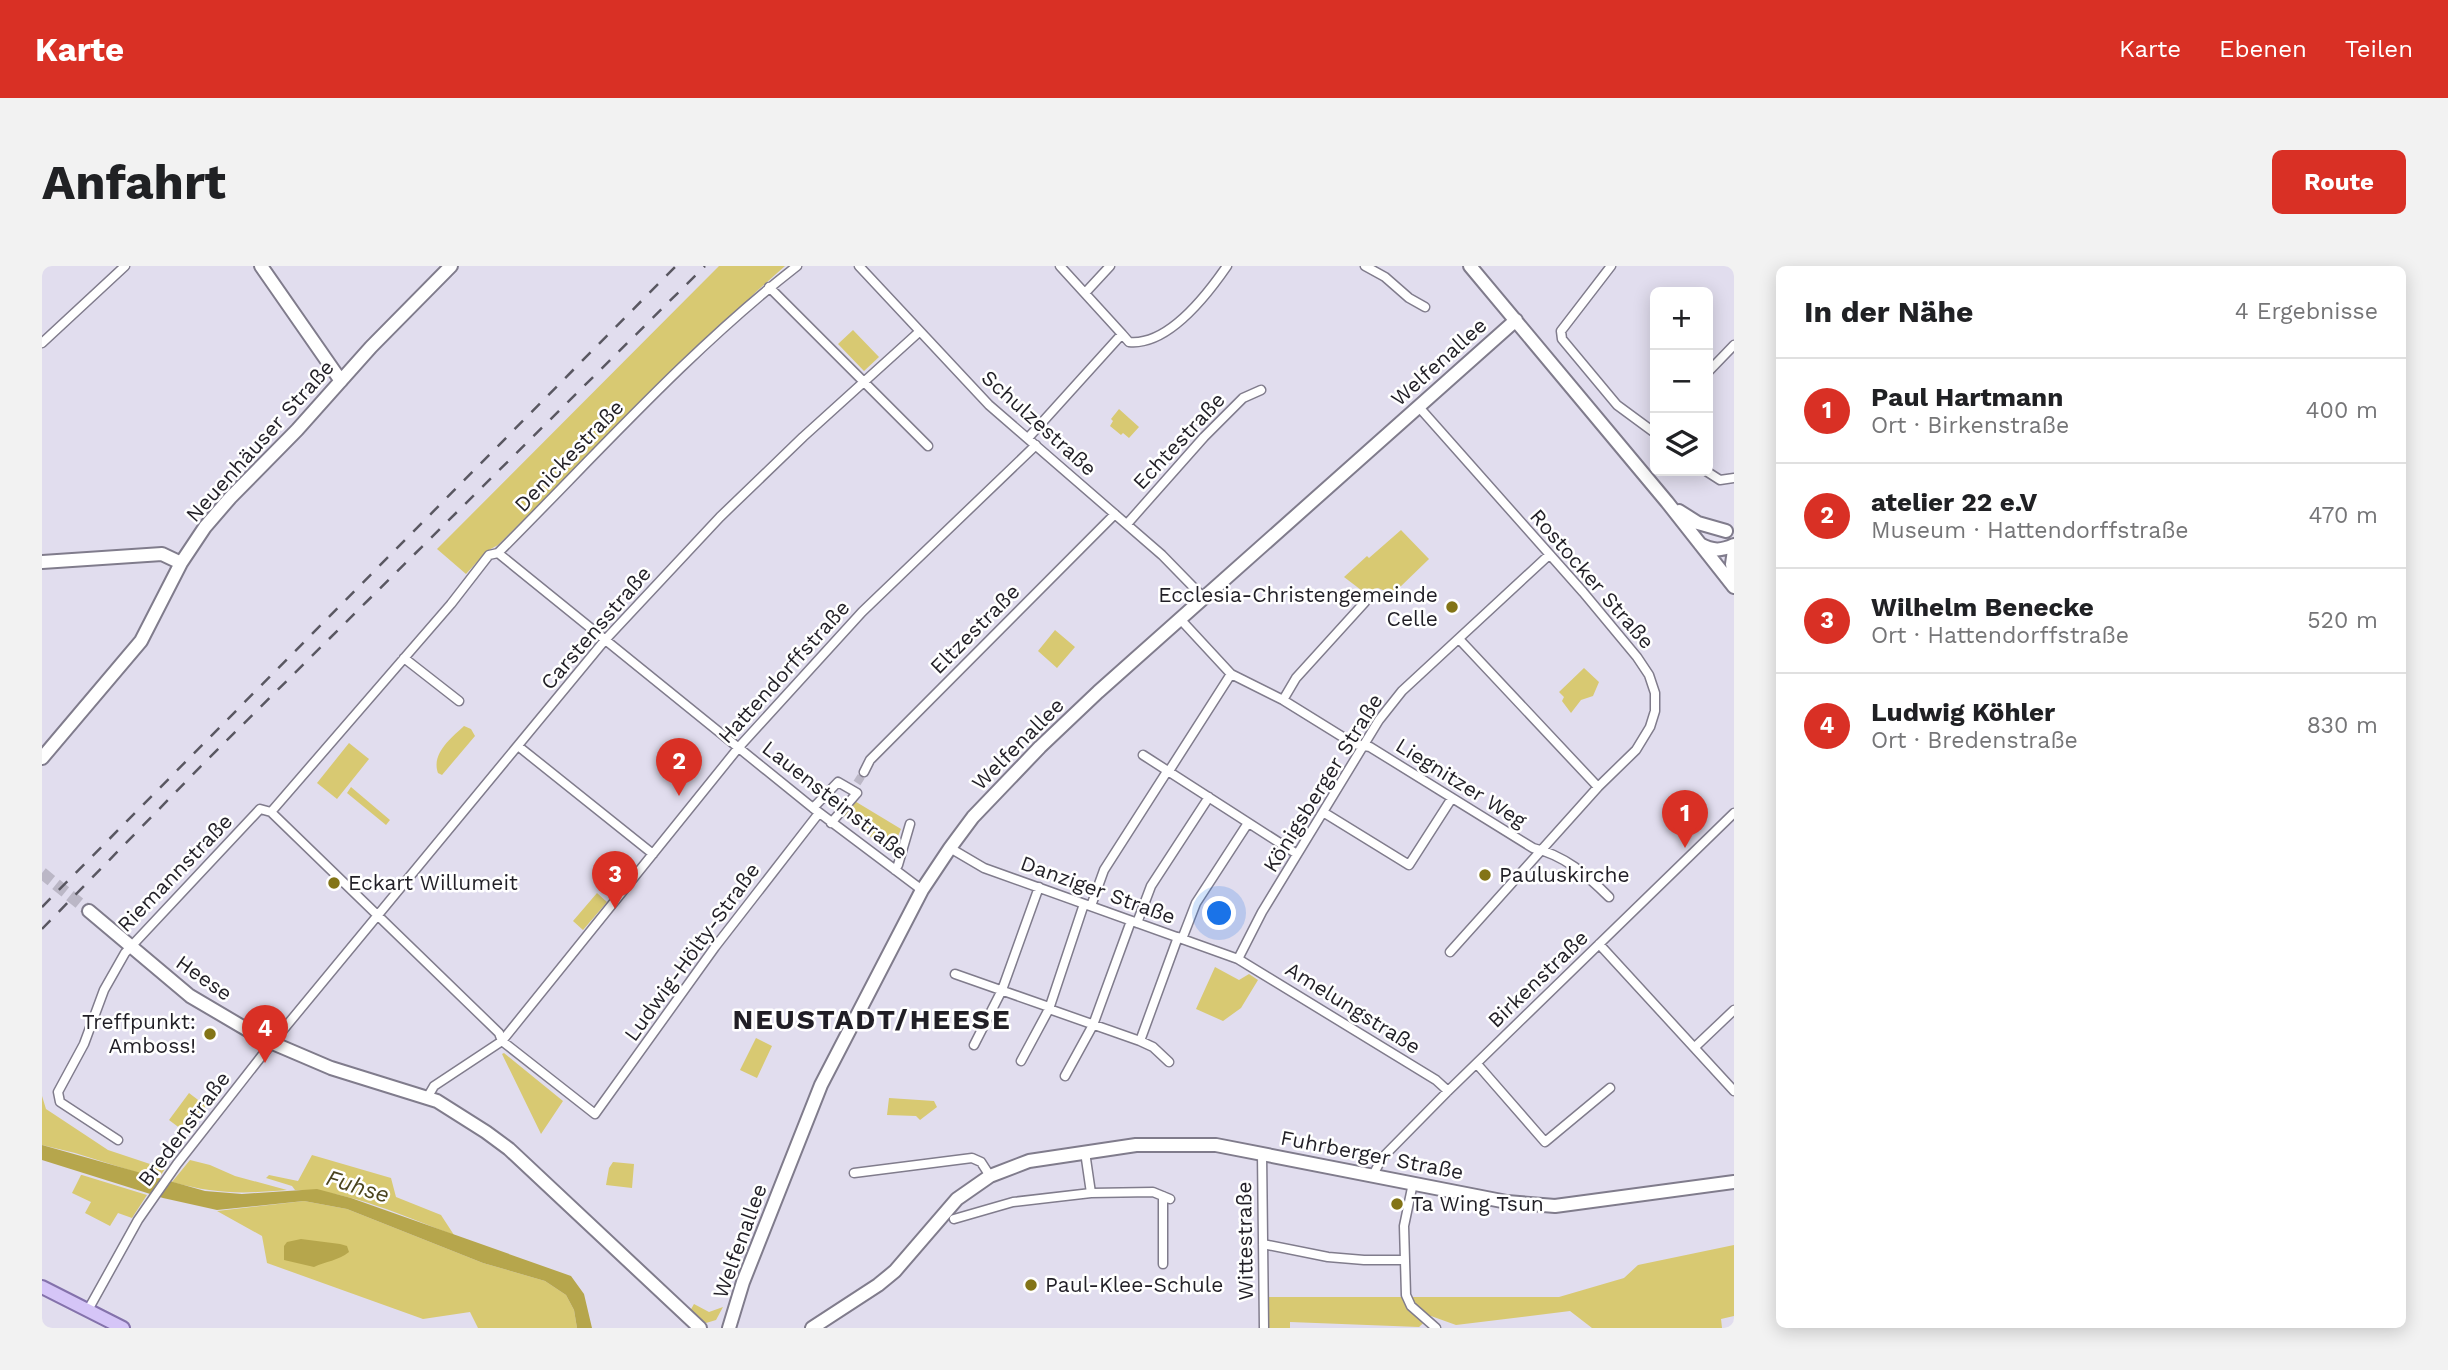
<!DOCTYPE html>
<html lang="de">
<head>
<meta charset="utf-8">
<style>
  :root { --surface:#fff; --page:#f2f2f2; --text:#202124; --muted:#757577; --line:#e0e0e0; --accent:#d93025 }
  body { margin:0; font-family:"Work Sans",sans-serif; background:var(--page); color:var(--text) }
  .controls { position:absolute; right:21px; top:21px; display:grid; overflow:hidden; border-radius:10px; box-shadow:0 4px 18px #0003 }
  .controls button { width:63px; height:63px; display:grid; place-items:center; padding:0; border:0; border-bottom:2px solid var(--line); background:var(--surface); color:var(--text); font:35px sans-serif }
  .you { position:absolute; left:1178px; top:648px; width:24px; height:24px; margin:-18px; border:5px solid #fff; border-radius:50%; background:#1a73e8; box-shadow:0 0 0 10px #1a73e833 }
  .badge { display:grid; place-items:center; width:46px; height:46px; border-radius:50%; background:var(--accent); color:#fff; font-size:23px; font-weight:700 }
  .pin { position:absolute; translate:-50% -58px; filter:drop-shadow(0 2px 4px #0008) }
  .pin::after { content:''; position:absolute; top:37px; width:24px; height:21px; background:inherit; clip-path:polygon(0 0,100% 0,50% 100%) }
  .list { margin:0; padding:0; list-style:none }
  h2 { display:flex; justify-content:space-between; align-items:center; height:91px; margin:0; padding:0 28px; font-size:30px }
  h2 small { font-size:23px; font-weight:400; color:var(--muted) }
  .list li { display:grid; grid-template-columns:46px 1fr auto; gap:21px; align-items:center; box-sizing:border-box; height:105px; padding:0 28px; border-top:2px solid var(--line) }
  .list b { display:block; font-size:26px; white-space:nowrap }
  .list p { margin:0; font-size:23px; white-space:nowrap; color:var(--muted) }
  .list em { font-size:23px; font-style:normal; color:var(--muted) }
  .icon { flex:none; width:38px; height:38px; fill:none; stroke:currentColor; stroke-width:2; stroke-linecap:round; stroke-linejoin:round }
  .map { position:relative; flex:none; width:1692px; height:1062px; overflow:hidden; border-radius:10px }
  header { display:flex; align-items:center; gap:42px; box-sizing:border-box; height:98px; padding:0 35px; background:var(--accent); color:#fff }
  header strong { font-size:33px }
  nav { display:flex; gap:38px; margin-inline-start:auto; font-size:24px }
  .intro { display:flex; align-items:center; justify-content:space-between; box-sizing:border-box; height:168px; padding:0 42px }
  h1 { margin:0; font-size:49px }
  .button { padding:18px 32px; border-radius:10px; background:var(--accent); color:#fff; font-size:24px; font-weight:700 }
  main { display:flex; gap:42px; padding:0 42px }
  aside { flex:1; background:var(--surface); border-radius:10px; box-shadow:0 4px 18px #0003 }
  .map>svg:first-child { display:block }
  .green { fill:#d8c972 }
  .water { fill:#b6a64c }
  .lines { fill:none; stroke-linecap:round; stroke-linejoin:round }
  .street-tunnel { stroke:#bbb7c6; stroke-width:8; stroke-dasharray:8 4; stroke-linecap:butt }
  .secondary-tunnel { stroke:#bbb7c6; stroke-width:12; stroke-dasharray:12 6; stroke-linecap:butt }
  .street-casing { stroke:#807c8c; stroke-width:11 }
  .secondary-casing { stroke:#807c8c; stroke-width:16 }
  .primary-casing { stroke:#8472ab; stroke-width:16 }
  .street { stroke:#fff; stroke-width:8 }
  .secondary { stroke:#fff; stroke-width:12 }
  .primary { stroke:#d5c5f7; stroke-width:12 }
  .rail { stroke:#595761; stroke-width:2.5; stroke-dasharray:12 12; stroke-linecap:butt }
  .poi-dot { fill:#837417; stroke:#fff; stroke-width:2.5 }
  .labels { text-anchor:middle; stroke-width:5; stroke-linejoin:round; paint-order:stroke }
  .street-label { font-size:21px; fill:#211f26; stroke:#fff }
  .poi-label { font-size:21px; fill:#211f26; stroke:#fff; text-anchor:start }
  .water-label { font-size:23px; font-style:italic; fill:#4b441e; stroke:#fff }
  .district-label { font-size:28px; font-weight:bold; letter-spacing:2px; fill:#211f26; stroke:#fff }
</style>
</head>
<body>
<header>
<strong>Karte</strong>
<nav><a>Karte</a><a>Ebenen</a><a>Teilen</a></nav>
</header>
<div class="intro"><h1>Anfahrt</h1><a class="button">Route</a></div>
<main>
<div class="map">
<svg width="1692" height="1062" viewBox="0 0 1692 1062">
  <rect width="100%" height="100%" fill="#e1ddee"/>
  <path class="green" d="M677,0H743L716,24L456,279L445,285L424,308L395,283Z
    M811,64L837,91L822,105L796,78Z
    M1077,143L1097,161L1087,172L1081,167L1079,169L1068,160L1071,155L1069,153Z
    M1359,264L1387,293L1354,325L1348,327L1336,322L1323,327L1302,311L1325,290L1327,292Z
    M1013,364L1033,381L1015,402L996,385Z
    M1542,402L1557,416L1551,430L1539,434L1529,447L1520,435L1522,431L1517,426Z
    M422,460L429,463L433,470L400,509L396,507C389,488 409,472 422,460Z
    M307,477L327,493L295,533L275,517Z
    M309,521L348,554L344,559L305,527Z
    M811,534L859,563L849,587L802,550Z
    M555,627L565,636L541,664L531,655Z
    M1173,701L1197,714L1207,708L1216,714L1199,742L1181,755L1154,743Z
    M714,772L730,780L715,812L698,804Z
    M462,787L521,835L499,868L460,788Z
    M147,827L164,840L143,866L127,854Z
    M0,830L4,843L66,884L123,903L116,913L33,887L0,879Z
    M847,832L892,835L895,841L878,854L874,850L845,849Z
    M270,889L349,912L354,931L399,949L412,969C363,951 305,923 253,924L250,920L224,912L227,909L256,915Z
    M148,894L168,899L193,910L245,924C199,928 174,928 130,916Z
    M571,896L592,898L590,922L564,919L567,902Z
    M39,909H40L105,929L90,952L76,947L68,960L43,947L49,936L30,927Z
    M262,935L305,943L441,997L503,1015L524,1029L532,1044L535,1062H436L428,1046L381,1053L225,997L220,970L175,945Z
    M1692,979V1050L1679,1053L1680,1062H1550L1528,1045L1414,1059L1389,1050L1377,1061L1248,1056V1062H1226L1227,1031H1517L1582,1012L1596,999Z
    M652,1038L667,1046L681,1041L674,1054L664,1057L648,1045Z"/>
  <path class="water" d="M0,879L163,925L200,928L275,923L309,932L529,1010L542,1028L550,1062H535L532,1044L524,1029L503,1015L441,997L305,943L262,935L175,944L121,932L0,894Z
    M259,973L298,978L305,980L307,986C296,995 284,995 272,1001L242,994V980L245,976Z"/>
  <g class="lines">
    <path class="street-tunnel" d="M815,517L822,506"/>
    <path class="secondary-tunnel" d="M0,607L47,645"/>
    <defs>
      <path id="street" d="M817,0L947,139L1120,289L1162,332
        M1018,0L1080,68
        M1323,0L1343,11L1367,32L1383,41
        M1569,0L1519,65L1520,73L1575,139L1613,167
        M727,21L886,180
        M1043,27L1068,0
        M0,77L83,0
        M1666,106L1692,79
        M1376,140L1541,326L1595,391L1607,409L1613,427V445L1608,461L1594,484L1556,521L1408,686
        M986,172L1080,68L1087,76C1126,80 1165,29 1185,0
        M1664,205L1678,214L1692,212
        M1085,258L1162,171L1201,132L1219,124
        M456,287L771,542L880,624
        M1139,354L1189,408L1241,434L1312,478L1328,481L1491,582C1522,589 1545,609 1567,631
        M1417,373L1556,521
        M362,392L417,435
        M1241,434L1254,412L1323,336
        M476,480L611,588
        M1101,489L1255,588
        M1127,505L1189,408
        M822,506L828,494L1073,248
        M771,542L796,516L815,527
        M229,546L457,767L460,775L697,481L820,346L994,179
        M229,546L409,338L447,289L456,287C552,191 648,83 755,0
        M1281,546L1367,599L1410,532
        M789,557L815,527
        M908,582L942,602L1196,693L1394,814L1406,825
        M853,604L856,599L868,558
        M1049,640L1062,604L1126,504
        M1095,657L1109,620L1167,531
        M1140,673L1154,637L1206,557
        M1557,678L1692,825
        M1196,693L1220,646L1337,454L1360,425L1507,289
        M913,708L1007,741
        M1007,743L1098,775L1111,781L1127,796
        M1098,775L1136,671
        M932,779L960,724L997,621
        M1653,781L1692,744
        M979,795L1007,743L1042,638
        M1435,798L1503,876L1568,822
        M1023,810L1051,759L1089,655
        M385,832L392,820L460,775L553,848L673,681L777,547
        M76,874L18,836L16,826L42,778L62,724L83,687L218,543L229,546
        M1043,886L1049,927L1111,926L1128,933
        M1220,887L1222,1062
        M812,907L930,892L939,896L948,910
        M1331,909L1340,892L1406,825L1692,547
        M1371,917L1362,960L1364,1029L1369,1040L1394,1062
        M1121,930V998
        M912,953L971,936L1049,927
        M1221,978L1286,991L1322,994H1363
        M46,1044L96,954L135,898L222,787L563,374L678,251L761,171L877,66"/>
      <path id="secondary" d="M219,0L299,115
        M1428,0L1625,236L1692,321
        M1637,245L1656,257L1684,265
        M1658,278C1671,285 1679,285 1692,279
        M1692,284L1690,298L1692,308
        M0,296L120,288L139,297
        M0,492L99,375L139,297L163,261L188,232L255,164L329,81L409,0
        M47,645L148,730L221,773L289,802L395,835L444,866L467,883L658,1062
        M687,1062L701,1016L779,819L880,624L908,582L931,551L998,481L1056,426L1474,54
        M770,1062L836,1019L853,1005L915,933L948,910L987,895L1094,879H1174L1465,936L1513,940L1692,916"/>
      <path id="primary" d="M0,1021L81,1062"/>
    </defs>
    <use href="#street" class="street-casing"/>
    <use href="#secondary" class="secondary-casing"/>
    <use href="#primary" class="primary-casing"/>
    <use href="#street" class="street"/>
    <use href="#secondary" class="secondary"/>
    <use href="#primary" class="primary"/>
    <path class="rail" d="M0,641L634,0
      M0,663L163,496L663,0"/>
  </g>
  <g class="poi-dot">
    <circle cx="1410" cy="341" r="7"/>
    <circle cx="1443" cy="609" r="7"/>
    <circle cx="292" cy="617" r="7"/>
    <circle cx="168" cy="768" r="7"/>
    <circle cx="1355" cy="938" r="7"/>
    <circle cx="989" cy="1019" r="7"/>
  </g>
  <g class="labels">
    <g class="street-label">
      <text transform="translate(1397 96) rotate(-42)" y="7">Welfenallee</text>
      <text transform="translate(997 157) rotate(42)" y="7">Schulzestraße</text>
      <text transform="translate(218 175) rotate(-48)" y="7">Neuenhäuser Straße</text>
      <text transform="translate(1137 175) rotate(-47)" y="7">Echtestraße</text>
      <text transform="translate(527 190) rotate(-46)" y="7">Denickestraße</text>
      <text transform="translate(1550 313) rotate(49)" y="7">Rostocker Straße</text>
      <text transform="translate(554 362) rotate(-49)" y="7">Carstensstraße</text>
      <text transform="translate(933 363) rotate(-45)" y="7">Eltzestraße</text>
      <text transform="translate(742 406) rotate(-48)" y="7">Hattendorffstraße</text>
      <text transform="translate(976 478) rotate(-45)" y="7">Welfenallee</text>
      <text transform="translate(1281 517) rotate(-58)" y="7">Königsberger Straße</text>
      <text transform="translate(1419 517) rotate(32)" y="7">Liegnitzer Weg</text>
      <text transform="translate(793 534) rotate(38)" y="7">Lauensteinstraße</text>
      <text transform="translate(133 607) rotate(-46)" y="7">Riemannstraße</text>
      <text transform="translate(1056 624) rotate(20)" y="7">Danziger Straße</text>
      <text transform="translate(650 686) rotate(-54)" y="7">Ludwig-Hölty-Straße</text>
      <text transform="translate(162 712) rotate(35)" y="7">Heese</text>
      <text transform="translate(1496 713) rotate(-44)" y="7">Birkenstraße</text>
      <text transform="translate(1311 742) rotate(32)" y="7">Amelungstraße</text>
      <text transform="translate(142 863) rotate(-53)" y="7">Bredenstraße</text>
      <text transform="translate(1330 889) rotate(11)" y="7">Fuhrberger Straße</text>
      <text transform="translate(698 975) rotate(-70)" y="7">Welfenallee</text>
      <text transform="translate(1203 975) rotate(-91)" y="7">Wittestraße</text>
    </g>
    <g class="poi-label">
      <text x="1396" y="336" text-anchor="end">Ecclesia-Christengemeinde<tspan x="1396" dy="24">Celle</tspan></text>
      <text x="1457" y="616">Pauluskirche</text>
      <text x="306" y="624">Eckart Willumeit</text>
      <text x="154" y="763" text-anchor="end">Treffpunkt:<tspan x="154" dy="24">Amboss!</tspan></text>
      <text x="1369" y="945">Ta Wing Tsun</text>
      <text x="1003" y="1026">Paul-Klee-Schule</text>
    </g>
    <g class="water-label">
      <text transform="translate(316 920) rotate(17)" y="8">Fuhse</text>
    </g>
    <g class="district-label">
      <text x="830" y="763">NEUSTADT/HEESE</text>
    </g>
  </g>
</svg>
<div class="controls">
<button>+</button>
<button>−</button>
<button><svg class="icon" aria-label="layers" viewBox="0 0 24 24"><path d="M12 4l9 5-9 5-9-5zM3 14l9 5 9-5"/></svg></button>
</div>
<div class="you"></div>
<div class="pin badge" style="left:1643px;top:582px">1</div>
<div class="pin badge" style="left:637px;top:530px">2</div>
<div class="pin badge" style="left:573px;top:643px">3</div>
<div class="pin badge" style="left:223px;top:797px">4</div>
</div>
<aside>
<h2>In der Nähe<small>4 Ergebnisse</small></h2>
<ul class="list">
<li><span class="badge">1</span><div><b>Paul Hartmann</b><p>Ort · Birkenstraße</p></div><em>400 m</em></li>
<li><span class="badge">2</span><div><b>atelier 22 e.V</b><p>Museum · Hattendorffstraße</p></div><em>470 m</em></li>
<li><span class="badge">3</span><div><b>Wilhelm Benecke</b><p>Ort · Hattendorffstraße</p></div><em>520 m</em></li>
<li><span class="badge">4</span><div><b>Ludwig Köhler</b><p>Ort · Bredenstraße</p></div><em>830 m</em></li>
</ul>
</aside>
</main>
</body>
</html>
